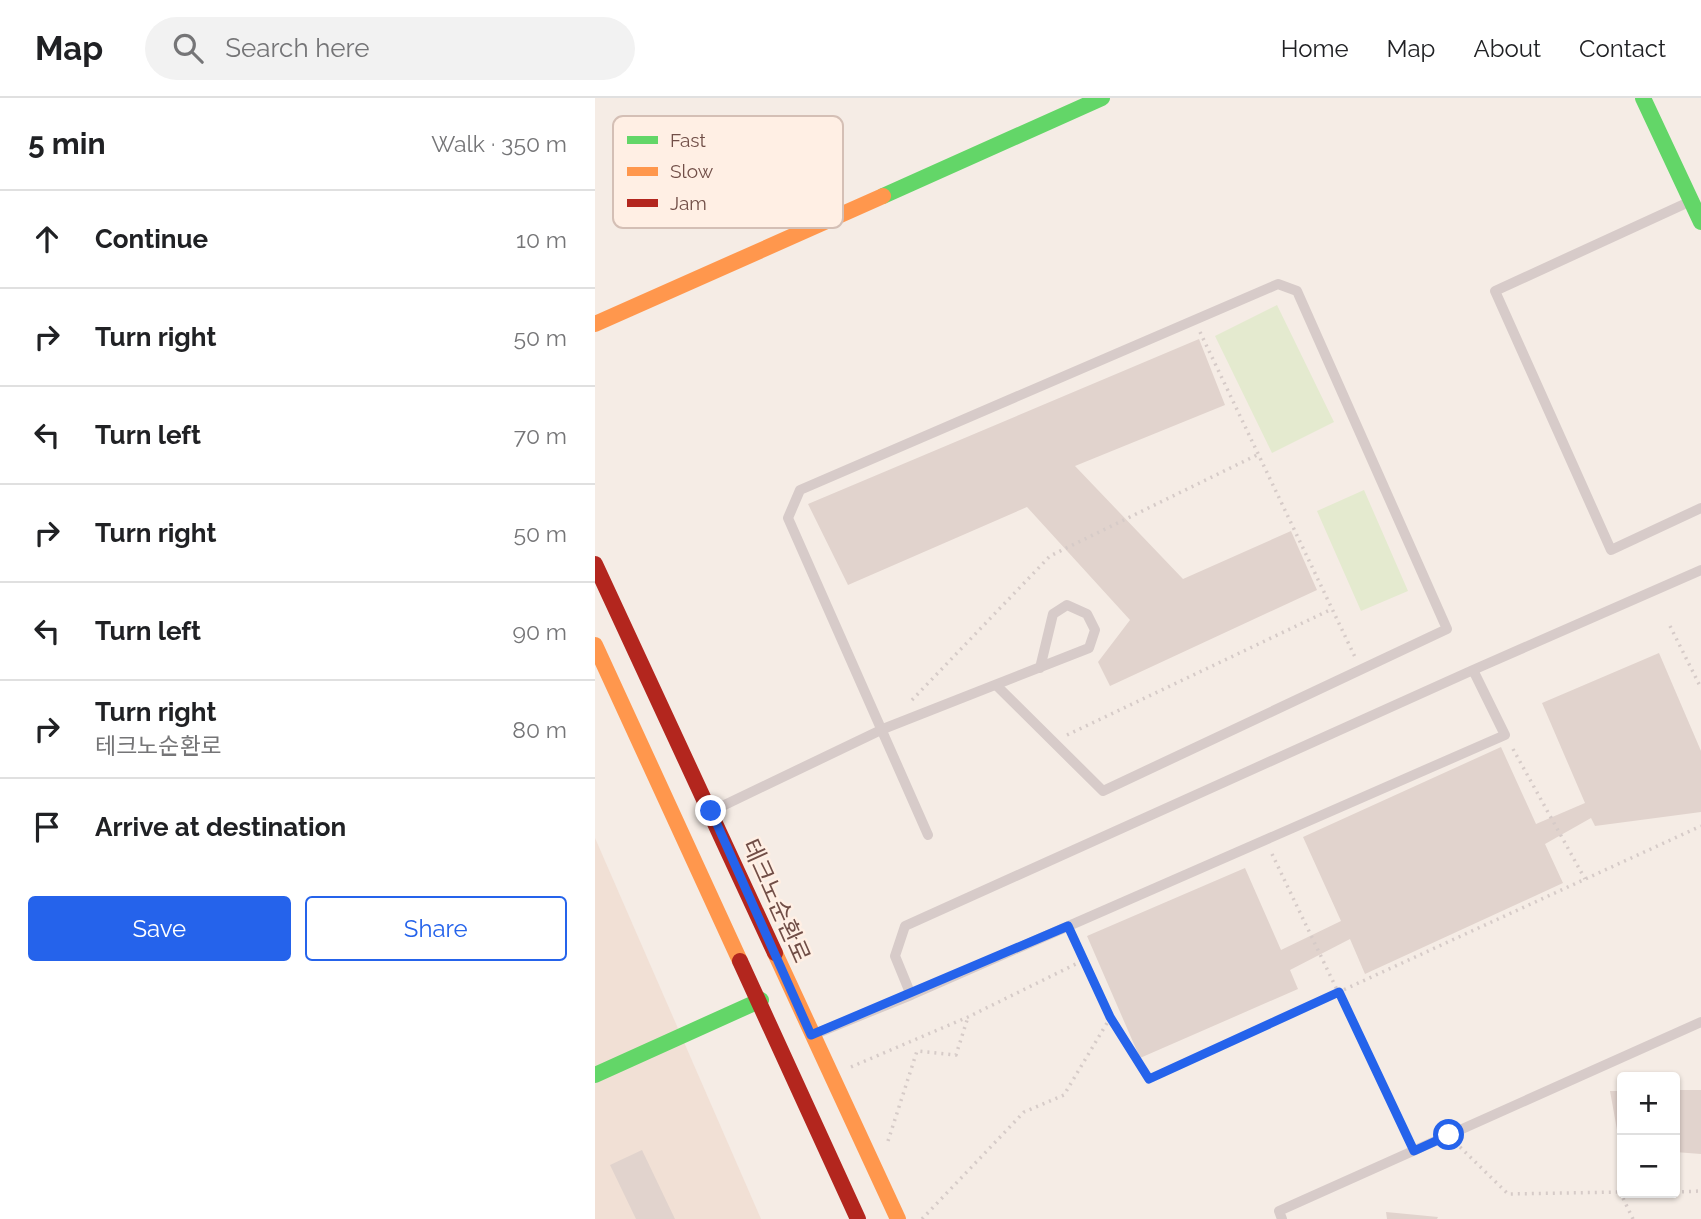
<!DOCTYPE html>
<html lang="en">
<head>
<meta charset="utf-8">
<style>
  :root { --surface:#fff; --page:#f2f2f2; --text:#202124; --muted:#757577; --line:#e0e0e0; --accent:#2563eb }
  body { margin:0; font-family:Raleway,"Noto Sans KR",sans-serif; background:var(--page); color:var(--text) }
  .controls { position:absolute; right:21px; bottom:21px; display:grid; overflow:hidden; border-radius:7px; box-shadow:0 2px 5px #0004 }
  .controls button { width:63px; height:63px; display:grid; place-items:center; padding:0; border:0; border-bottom:2px solid var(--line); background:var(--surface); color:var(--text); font:35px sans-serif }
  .stop { position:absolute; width:21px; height:21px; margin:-16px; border:5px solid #2563eb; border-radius:50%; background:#fff }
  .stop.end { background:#2563eb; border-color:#fff; box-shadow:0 2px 7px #0008 }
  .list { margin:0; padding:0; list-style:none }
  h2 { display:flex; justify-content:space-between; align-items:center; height:91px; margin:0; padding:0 28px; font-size:30px }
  h2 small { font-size:23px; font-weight:400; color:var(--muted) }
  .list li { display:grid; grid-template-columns:46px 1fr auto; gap:21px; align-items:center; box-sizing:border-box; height:98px; padding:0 28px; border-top:2px solid var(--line) }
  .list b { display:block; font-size:26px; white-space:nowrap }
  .list p { margin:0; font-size:23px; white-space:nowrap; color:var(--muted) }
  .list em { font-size:23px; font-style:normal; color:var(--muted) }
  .actions { display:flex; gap:14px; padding:21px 28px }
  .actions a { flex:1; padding:16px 0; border:2px solid var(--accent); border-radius:7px; text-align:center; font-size:24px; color:var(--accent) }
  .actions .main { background:var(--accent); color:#fff }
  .icon { flex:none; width:38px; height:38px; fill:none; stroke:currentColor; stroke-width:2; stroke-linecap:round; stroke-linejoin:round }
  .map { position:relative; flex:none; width:1106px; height:1121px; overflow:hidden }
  header { display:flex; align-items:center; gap:42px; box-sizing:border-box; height:98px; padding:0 35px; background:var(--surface); border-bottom:2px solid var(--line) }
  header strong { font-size:33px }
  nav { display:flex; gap:38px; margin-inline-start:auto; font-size:24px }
  .search { width:490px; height:63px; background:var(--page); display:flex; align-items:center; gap:18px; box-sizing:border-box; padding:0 24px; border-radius:38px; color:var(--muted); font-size:26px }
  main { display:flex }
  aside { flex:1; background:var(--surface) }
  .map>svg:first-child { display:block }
  .residential { fill:#f1e0d5 }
  .green { fill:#e4eacf }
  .building { fill:#e1d3cd }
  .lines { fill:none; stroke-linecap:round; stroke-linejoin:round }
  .path { stroke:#d6cbc8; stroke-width:3.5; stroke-dasharray:2 5; stroke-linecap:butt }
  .lane { stroke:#d7cbc9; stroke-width:10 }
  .fast { stroke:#63d668; stroke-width:16 }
  .slow { stroke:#ff974d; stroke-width:16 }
  .jam { stroke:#b3261e; stroke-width:16 }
  .route { stroke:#2563eb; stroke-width:9 }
  .labels { text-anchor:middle; stroke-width:5; stroke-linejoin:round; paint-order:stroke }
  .street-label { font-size:24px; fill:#714e47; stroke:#ffefe4 }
  .key { fill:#ffefe4; stroke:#d4bfb5; stroke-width:2 }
  .key-label { font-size:19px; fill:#714e47 }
</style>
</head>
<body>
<header>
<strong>Map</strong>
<div class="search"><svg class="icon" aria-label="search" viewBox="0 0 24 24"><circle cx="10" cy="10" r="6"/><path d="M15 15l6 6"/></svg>Search here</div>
<nav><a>Home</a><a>Map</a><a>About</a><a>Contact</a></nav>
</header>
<main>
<aside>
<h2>5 min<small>Walk · 350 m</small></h2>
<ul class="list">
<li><svg class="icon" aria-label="ahead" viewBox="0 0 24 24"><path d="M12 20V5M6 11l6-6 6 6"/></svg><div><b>Continue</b></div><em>10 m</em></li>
<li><svg class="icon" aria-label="right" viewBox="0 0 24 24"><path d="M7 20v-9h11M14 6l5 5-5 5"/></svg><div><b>Turn right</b></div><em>50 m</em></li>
<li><svg class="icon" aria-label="left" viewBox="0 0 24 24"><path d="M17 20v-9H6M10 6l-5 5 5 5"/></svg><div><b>Turn left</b></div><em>70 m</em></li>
<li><svg class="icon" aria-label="right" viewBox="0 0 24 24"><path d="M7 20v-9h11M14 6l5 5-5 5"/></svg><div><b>Turn right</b></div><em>50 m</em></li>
<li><svg class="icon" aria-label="left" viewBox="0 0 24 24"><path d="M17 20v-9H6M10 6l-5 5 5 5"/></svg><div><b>Turn left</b></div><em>90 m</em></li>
<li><svg class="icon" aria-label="right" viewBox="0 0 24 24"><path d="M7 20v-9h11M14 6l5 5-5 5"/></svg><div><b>Turn right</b><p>테크노순환로</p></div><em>80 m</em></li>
<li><svg class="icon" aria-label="arrive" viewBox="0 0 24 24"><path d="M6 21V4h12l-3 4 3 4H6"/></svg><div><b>Arrive at destination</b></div></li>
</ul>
<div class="actions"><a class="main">Save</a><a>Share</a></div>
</aside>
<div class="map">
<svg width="1106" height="1121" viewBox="0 0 1106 1121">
  <rect width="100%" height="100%" fill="#f5ece5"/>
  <path class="residential" d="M0,740L166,1121H0Z"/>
  <path class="green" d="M682,207L739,324L677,355L620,238Z
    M769,392L813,493L766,513L722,413Z"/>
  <path class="building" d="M604,241L630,307L480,368L588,481L696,433L722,492L515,588L503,564L535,522L432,409L253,487L213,406Z
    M1064,555L1106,653V714L1000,728L996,720L950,746L968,785L770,876L755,841L695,872L703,891L545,960L492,838L650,770L686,852L746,823L708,739L906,649L941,726L990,705L947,605Z
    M1080,992H1106V1056L1080,1054Z
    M1015,993H1027V1054H1026Z
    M47,1052L80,1121H41L15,1067Z
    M791,1114L843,1119L842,1121H792Z"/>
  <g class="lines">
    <path class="path" d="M605,234L760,559
      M1075,528L1106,590
      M317,602L455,458L664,356
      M472,637L737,511
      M918,651L990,781
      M677,756L813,1040
      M515,920L554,981L1106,728
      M256,969L373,919L489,862
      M293,1043L322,953L361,957L373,919
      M865,1049L913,1096L1027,1094
      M1025,1094L1038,1121
      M1080,1094L1106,1093
      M327,1121L429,1014L469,997L515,920L480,843"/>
    <path class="lane" d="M1096,103L900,193L1016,452L1106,410
      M878,572L1106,472
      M117,713L288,631L494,550L500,532L492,516L472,507L458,516L445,570
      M333,737L193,420L205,392L683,186L702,193L852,531L508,693L401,587
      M220,936L316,897L910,637L878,572L310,828L300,858L316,897
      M687,1121L684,1113L1106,924"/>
    <path class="fast" d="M1048,0L1106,124
      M288,98L507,0
      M0,977L166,902"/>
    <path class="slow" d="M0,226L288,98
      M0,547L145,863
      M180,855L303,1121"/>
    <path class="jam" d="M0,466L180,855
      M145,863L263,1121"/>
  </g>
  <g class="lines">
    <path class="route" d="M116,713L216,937L473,828L515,919L554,981L744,894L819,1053L854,1037"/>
  </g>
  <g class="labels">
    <g class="street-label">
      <text transform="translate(181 803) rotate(66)" y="8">테크노순환로</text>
    </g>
  </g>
  <rect x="18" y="18" width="230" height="112" rx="10" class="key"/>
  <rect x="32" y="38" width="31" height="8" fill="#63d668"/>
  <rect x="32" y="69" width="31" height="9" fill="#ff974d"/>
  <rect x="32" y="101" width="31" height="8" fill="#b3261e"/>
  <g class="key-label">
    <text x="75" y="49">Fast</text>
    <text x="75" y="80">Slow</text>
    <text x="75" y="112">Jam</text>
  </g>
</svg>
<div class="controls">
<button>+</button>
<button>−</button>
</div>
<div class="stop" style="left:854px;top:1037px"></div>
<div class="stop end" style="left:116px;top:713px"></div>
</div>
</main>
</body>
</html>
